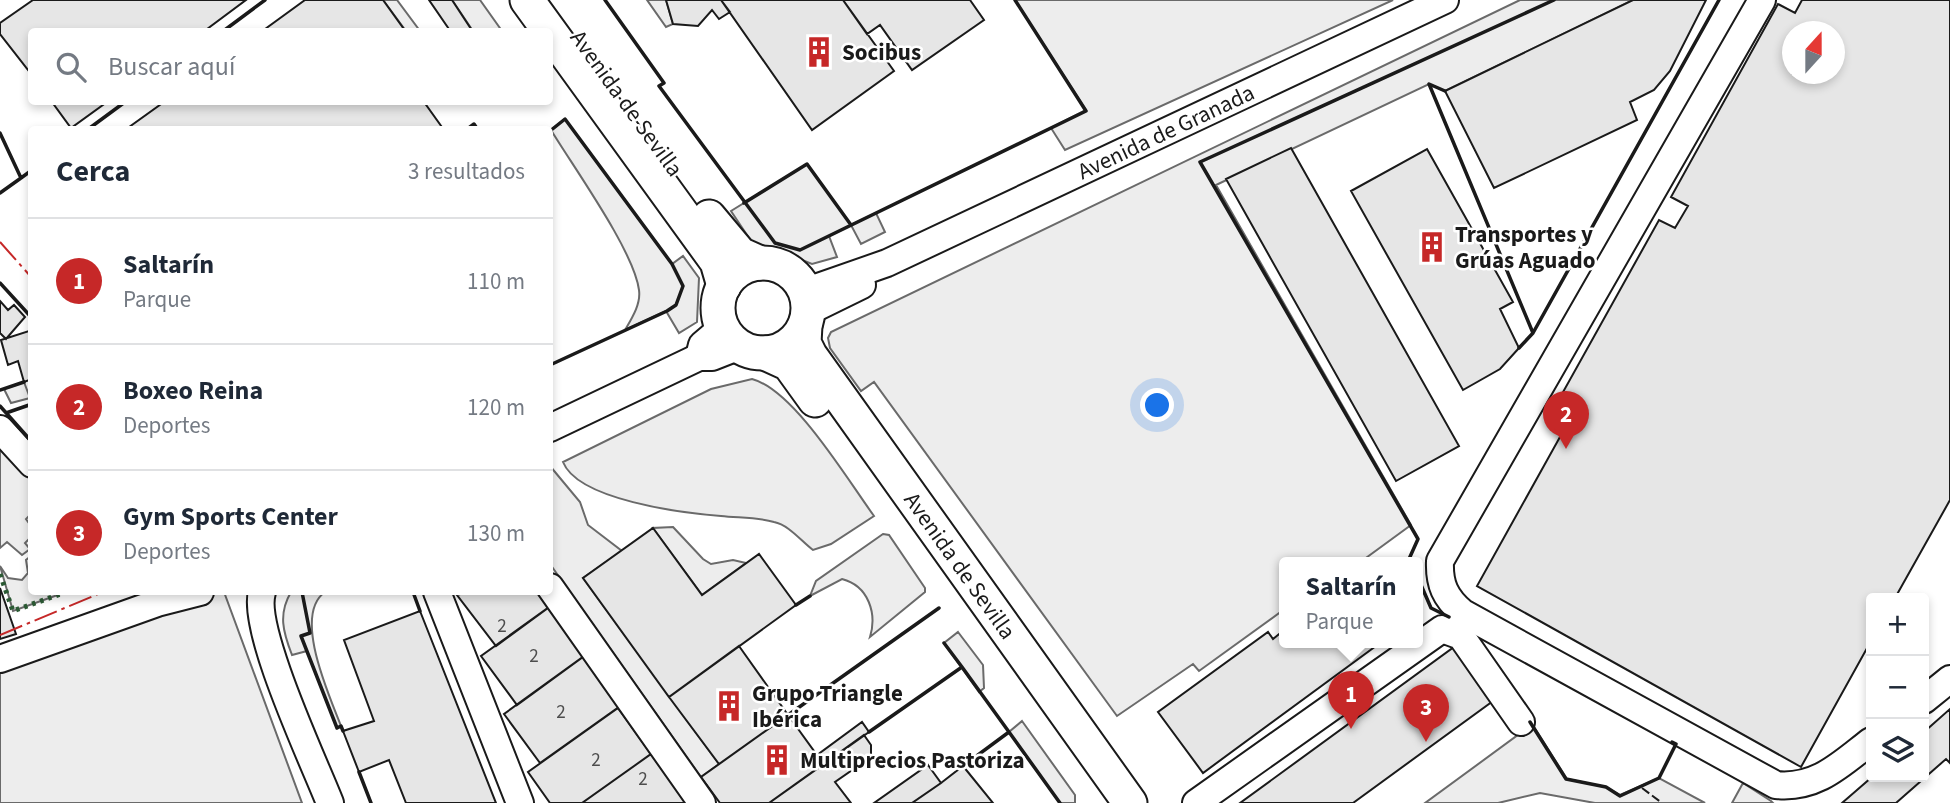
<!DOCTYPE html>
<html lang="es">
<head>
<meta charset="utf-8">
<style>
  :root { --surface:#fff; --page:#f6f6f7; --text:#1f2937; --muted:#747a83; --line:#e0e1e3; --accent:#c62828 }
  body { margin:0; font-family:"Source Sans 3",sans-serif; background:var(--page); color:var(--text) }
  .controls { position:absolute; right:21px; bottom:21px; display:grid; overflow:hidden; border-radius:7px; box-shadow:0 4px 10px #0003 }
  .controls button { width:63px; height:63px; display:grid; place-items:center; padding:0; border:0; border-bottom:2px solid var(--line); background:var(--surface); color:var(--text); font:35px sans-serif }
  .compass { position:absolute; left:1782px; top:21px; width:63px; height:63px; border-radius:50%; background:var(--surface); box-shadow:0 4px 10px #0003; rotate:21deg }
  .you { position:absolute; left:1158px; top:406px; width:24px; height:24px; margin:-18px; border:5px solid #fff; border-radius:50%; background:#1a73e8; box-shadow:0 0 0 10px #1a73e833 }
  .badge { display:grid; place-items:center; width:46px; height:46px; border-radius:50%; background:var(--accent); color:#fff; font-size:23px; font-weight:700 }
  .pin { position:absolute; translate:-50% -58px; filter:drop-shadow(0 2px 4px #0008) }
  .pin::after { content:''; position:absolute; top:37px; width:24px; height:21px; background:inherit; clip-path:polygon(0 0,100% 0,50% 100%) }
  .popup { position:absolute; left:1279px; top:557px; width:144px; height:91px; box-sizing:border-box; display:grid; place-content:center; border-radius:7px; background:var(--surface); filter:drop-shadow(0 2px 5px #0005); font-size:23px; white-space:nowrap; color:var(--muted) }
  .popup b { font-size:26px; color:var(--text) }
  .popup::after { content:''; position:absolute; left:50%; top:100%; margin-left:-14px; border:14px solid transparent; border-top-color:var(--surface) }
  .list { margin:0; padding:0; list-style:none }
  h2 { display:flex; justify-content:space-between; align-items:center; height:91px; margin:0; padding:0 28px; font-size:30px }
  h2 small { font-size:23px; font-weight:400; color:var(--muted) }
  .list li { display:grid; grid-template-columns:46px 1fr auto; gap:21px; align-items:center; box-sizing:border-box; height:126px; padding:0 28px; border-top:2px solid var(--line) }
  .list b { display:block; font-size:26px; white-space:nowrap }
  .list p { margin:0; font-size:23px; white-space:nowrap; color:var(--muted) }
  .list em { font-size:23px; font-style:normal; color:var(--muted) }
  .icon { flex:none; width:38px; height:38px; fill:none; stroke:currentColor; stroke-width:2; stroke-linecap:round; stroke-linejoin:round }
  .map { position:relative; flex:none; width:1950px; height:803px; overflow:hidden }
  .search { position:absolute; background:var(--surface); box-shadow:0 4px 10px #0003; left:28px; top:28px; width:525px; height:77px; display:flex; align-items:center; gap:18px; box-sizing:border-box; padding:0 24px; border-radius:7px; color:var(--muted); font-size:26px }
  .panel { position:absolute; background:var(--surface); box-shadow:0 4px 10px #0003; left:28px; top:126px; width:525px; height:469px; border-radius:7px }
  .map>svg:first-child { display:block }
  .green { fill:#ededed; stroke:#6a6a6a; stroke-width:2 }
  .building { fill:#e6e6e6; stroke:#1a1a1a; stroke-width:2; fill-rule:evenodd }
  .lines { fill:none; stroke-linecap:round; stroke-linejoin:round }
  .minor-casing { stroke:#1a1a1a; stroke-width:30 }
  .major-casing { stroke:#1a1a1a; stroke-width:37 }
  .minor { stroke:#fff; stroke-width:26 }
  .major { stroke:#fff; stroke-width:33 }
  .hedge { stroke:#2b5a34; stroke-width:5; stroke-dasharray:3.5 5; stroke-linecap:butt }
  .fence { stroke:#1a1a1a; stroke-width:2; stroke-dasharray:9 3.5; stroke-linecap:butt }
  .wall { stroke:#1a1a1a; stroke-width:3.5 }
  .power { stroke:#c62828; stroke-width:2; stroke-dasharray:24 5 3.5 5; stroke-linecap:butt }
  .labels { text-anchor:middle; stroke-width:5; stroke-linejoin:round; paint-order:stroke }
  .number-label { font-size:19px; fill:#4d4d4d }
  .poi-label { font-size:23px; font-weight:bold; fill:#1a1a1a; stroke:#fff; text-anchor:start }
  .street-label { font-size:23px; fill:#1a1a1a; stroke:#fff }
</style>
</head>
<body>
<div class="map">
<svg width="1950" height="803" viewBox="0 0 1950 803">
  <rect width="100%" height="100%" fill="#fff"/>
  <path class="green" d="M383,0H397L420,31H406Z
    M452,0H480L502,31H473Z
    M647,0H666L673,24L666,27Z
    M1015,0H1393L1065,150L1051,128L1086,110Z
    M1520,0H1633L1445,91L1429,84L1216,185L1411,525L1359,563H1284V614L1282,611L1199,671L1193,664L1117,716L874,382L861,391L830,348L828,338L831,332Z
    M565,119L672,264L683,256L699,278L697,322L679,333L666,311L625,330C632,318 641,304 639,290C634,251 574,168 551,130Z
    M807,164L851,225L876,213L885,232L861,244L851,225L829,236L837,257L812,264L780,251L761,248L753,244L731,211Z
    M752,379C794,390 847,479 874,516L831,544L813,550C801,541 789,525 774,522C757,517 738,518 721,516C682,513 578,500 563,462L711,389Z
    M24,382L30,398L11,403L4,389Z
    M0,446L32,481L31,514L26,519L31,526V537L25,543L30,549L22,555L7,542L0,548Z
    M550,466L580,502L588,525L622,551L583,578L719,764L701,777L550,564Z
    M673,527L703,559L711,564L733,560L746,563L702,595L653,528Z
    M883,534L889,535L925,588V592L870,637C877,614 869,586 842,579L810,596L816,581Z
    M31,556L32,592H66L13,611L0,566L8,578L22,580L28,573L26,560Z
    M200,592H224L302,803H0V661Z
    M291,592H325C292,615 330,697 341,726L337,728L307,651L292,655C283,632 278,614 291,592Z
    M958,632L983,665L984,688L979,692L944,643Z
    M1022,721L1075,795V803H1060L1009,732Z
    M1534,727L1567,779L1606,787L1620,795L1659,778L1705,803H1595L1540,793L1498,803H1425L1522,732Z
    M1743,783L1771,801L1773,803H1732Z"/>
  <path class="building" d="M33,0H246L203,32H32V75L0,34V23Z
    M305,0H383L406,32H261Z
    M429,0H452L473,32H451Z
    M666,0H721L730,12L719,19L712,10L698,26L673,24Z
    M721,0H843L894,71L812,130Z
    M843,0H970L984,20L912,70L880,25L867,34Z
    M1633,0H1706L1670,71L1654,90L1630,102L1637,120L1494,188L1445,91Z
    M1802,0H1950V500L1895,598H1871V641L1801,767L1477,586L1570,419L1553,410L1659,220L1675,228L1688,206L1671,197L1778,4L1795,13ZM1792,32H1834V74H1792Z
    M52,102H107L71,128Z
    M164,102H424L444,130H125Z
    M1291,148L1459,446L1396,481L1226,179Z
    M1427,149L1513,302L1500,309L1519,348L1500,369L1463,390L1351,191Z
    M0,301L8,310L14,305L25,317L6,339L0,333Z
    M32,330V379L24,382L18,361L8,365L1,340Z
    M653,528L702,595L759,554L796,605L669,697L583,578Z
    M0,588L16,634L0,639Z
    M467,592H542L552,605L496,646L457,595Z
    M552,605L587,654L517,705L481,656Z
    M420,611L496,803H406L389,760L359,772L343,731L374,721L344,640Z
    M1284,630V643H1380L1203,773L1158,712L1268,632L1273,639Z
    M739,646L788,715L719,764L669,697Z
    M1454,647L1493,701L1353,803H1240Z
    M587,654L623,704L540,763L504,714Z
    M618,708L651,754L582,803H550L528,772Z
    M1950,709V763L1946,759L1896,803H1842L1872,777H1924V732Z
    M788,715L817,755L862,722L869,732L769,803H720L701,777Z
    M864,735L871,745V757L835,782L851,803H769Z
    M651,754L686,802L684,803H582Z
    M928,765L941,783L912,803H874Z
    M963,766L993,803H912L941,783Z"/>
  <g class="lines">
    <defs>
      <g id="minor">
        <path d="M1762,0L1440,561C1439,584 1445,598 1463,613L1776,785C1817,789 1841,764 1871,741"/>
        <path id="s1" d="M804,292L887,263L1445,0"/>
        <path d="M807,312L862,285"/>
        <path d="M699,357L702,345L722,328"/>
        <path d="M550,428L699,357H712L740,346"/>
        <path d="M0,429L32,464"/>
        <path d="M550,587L702,803"/>
        <path d="M262,592C251,629 314,762 330,803"/>
        <path d="M437,592L520,803"/>
        <path d="M0,659L157,603L200,592"/>
        <path d="M1924,700L1950,679"/>
        <path d="M1196,803L1442,629L1461,636L1521,722"/>
      </g>
      <g id="major">
        <path d="M527,0L717,262L724,286"/>
        <path d="M709,217L740,254L760,263"/>
        <circle cx="763" cy="308" r="45"/>
        <path id="s2" d="M805,325L804,343L810,355L1130,803"/>
        <path d="M765,353L789,364L815,400"/>
      </g>
    </defs>
    <use href="#minor" class="minor-casing"/>
    <use href="#major" class="major-casing"/>
    <use href="#minor" class="minor"/>
    <use href="#major" class="major"/>
    <path class="hedge" d="M0,574L13,611L66,592"/>
    <path class="fence" d="M1642,788L1662,803"/>
    <path class="wall" d="M605,0L664,83L659,86L775,243L800,250L1086,111L1015,0
      M222,32L265,0
      M1445,91L1429,84L1533,333L1719,0
      M87,130L125,102
      M466,130L474,124L478,130
      M550,131L565,119L672,264L683,286L676,305L667,311L550,365
      M0,133L21,178L0,193
      M21,178L32,170
      M744,203L807,164L851,225
      M0,283L32,318
      M1519,348L1533,333
      M0,390L24,382
      M0,406L32,442
      M6,413L32,404
      M1410,563L1409,559L1418,539L1200,162L1554,0
      M1418,578L1431,608L1449,617
      M302,592L310,633L301,636L337,728L341,726L343,731
      M413,592L420,611
      M796,605L810,596
      M962,667L1009,732L963,766
      M788,715L939,608
      M1530,722L1566,779L1606,787L1620,796L1659,778L1676,744L1672,742
      M869,732L962,667L944,643
      M1009,732L1060,803
      M359,772L371,803"/>
    <path class="power" d="M0,242L32,278
      M0,635L103,592"/>
  </g>
  <defs>
    <symbol id="building-bare" viewBox="-9 -9 18 18"><path d="M-4-6H4V6H1V3H-1V6H-4ZM-2.5-4.3h1.7v1.8h-1.7ZM.8-4.3h1.7v1.8H.8ZM-2.5-1h1.7V.8h-1.7ZM.8-1h1.7V.8H.8Z" fill="#c62828" stroke="#fff" stroke-width="2.5" paint-order="stroke"/></symbol>
  </defs>
  <g fill-rule="evenodd">
    <use href="#building-bare" x="797" y="30" width="44" height="44"/>
    <use href="#building-bare" x="1410" y="225" width="44" height="44"/>
    <use href="#building-bare" x="707" y="684" width="44" height="44"/>
    <use href="#building-bare" x="755" y="738" width="44" height="44"/>
  </g>
  <g class="labels">
    <g class="number-label">
      <text x="502" y="632">2</text>
      <text x="534" y="662">2</text>
      <text x="561" y="718">2</text>
      <text x="596" y="766">2</text>
      <text x="643" y="785">2</text>
    </g>
    <g class="poi-label">
      <text x="842" y="60">Socibus</text>
      <text x="1455" y="242">Transportes y<tspan x="1455" dy="26">Grúas Aguado</tspan></text>
      <text x="752" y="701">Grupo Triangle<tspan x="752" dy="26">Ibérica</tspan></text>
      <text x="800" y="768">Multiprecios Pastoriza</text>
    </g>
    <g class="street-label">
      <text transform="translate(627 103) rotate(54)" y="8">Avenida de Sevilla</text>
      <text dy="8" stroke="none"><textPath href="#s1" startOffset="396">Avenida de Granada</textPath></text>
      <text dy="8" stroke="none"><textPath href="#s2" startOffset="290">Avenida de Sevilla</textPath></text>
    </g>
  </g>
</svg>
<div class="controls">
<button>+</button>
<button>−</button>
<button><svg class="icon" aria-label="layers" viewBox="0 0 24 24"><path d="M12 4l9 5-9 5-9-5zM3 14l9 5 9-5"/></svg></button>
</div>
<svg class="compass" viewBox="-18 -18 36 36"><path d="M0-13l5 13h-10z" fill="#e53935"/><path d="M0 13l5-13h-10z" fill="#747a83"/></svg>
<div class="you"></div>
<div class="pin badge" style="left:1351px;top:729px">1</div>
<div class="popup"><b>Saltarín</b>Parque</div>
<div class="pin badge" style="left:1566px;top:449px">2</div>
<div class="pin badge" style="left:1426px;top:742px">3</div>
<div class="search"><svg class="icon" aria-label="search" viewBox="0 0 24 24"><circle cx="10" cy="10" r="6"/><path d="M15 15l6 6"/></svg>Buscar aquí</div>
<section class="panel">
<h2>Cerca<small>3 resultados</small></h2>
<ul class="list">
<li><span class="badge">1</span><div><b>Saltarín</b><p>Parque</p></div><em>110 m</em></li>
<li><span class="badge">2</span><div><b>Boxeo Reina</b><p>Deportes</p></div><em>120 m</em></li>
<li><span class="badge">3</span><div><b>Gym Sports Center</b><p>Deportes</p></div><em>130 m</em></li>
</ul>
</section>
</div>
</body>
</html>
